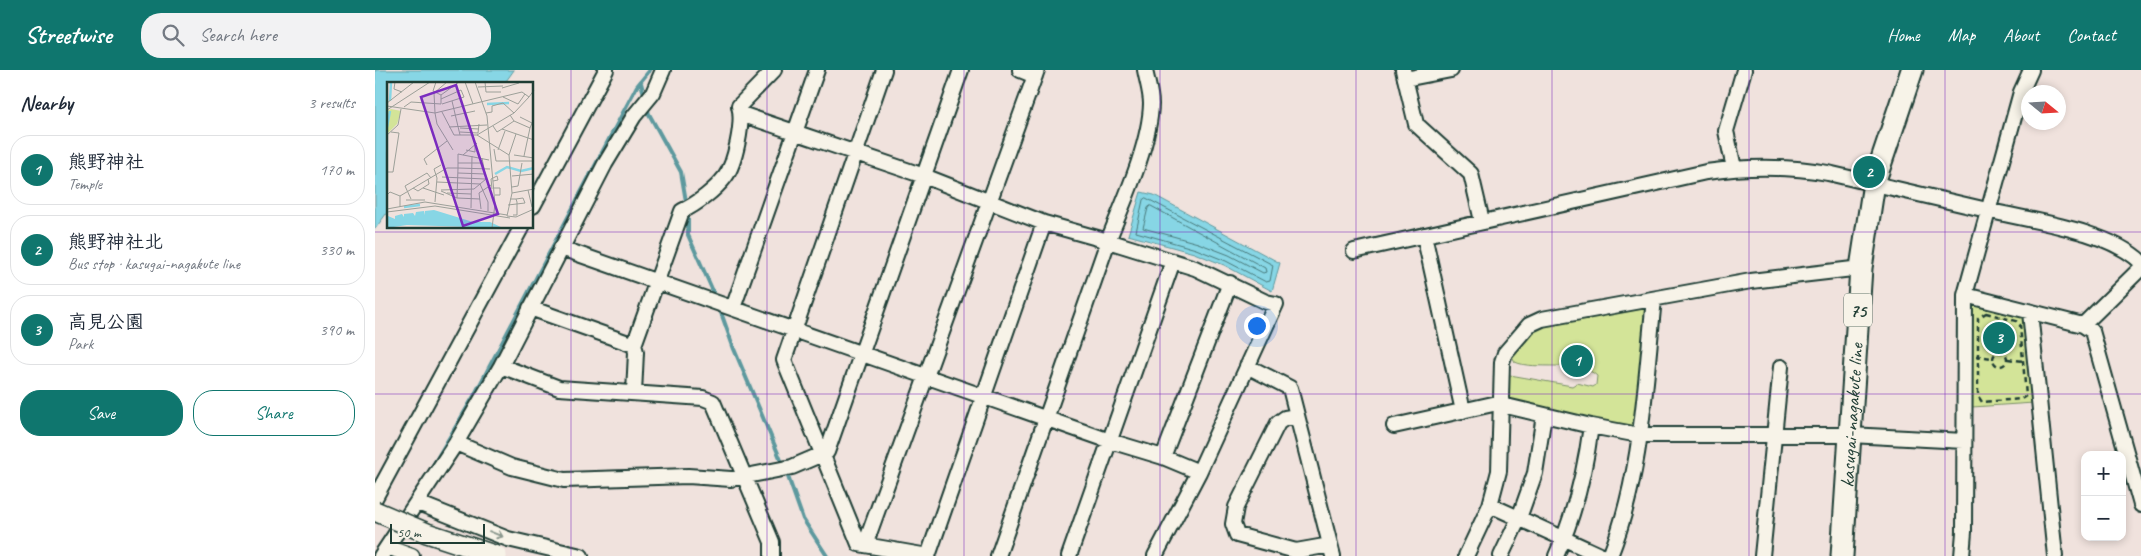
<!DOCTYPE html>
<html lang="en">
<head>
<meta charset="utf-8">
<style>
  :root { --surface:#fff; --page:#f2f2f3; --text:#1f2937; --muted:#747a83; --line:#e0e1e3; --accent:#0f766e }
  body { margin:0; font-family:Caveat,"Klee One",sans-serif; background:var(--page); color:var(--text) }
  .controls { position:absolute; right:15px; bottom:15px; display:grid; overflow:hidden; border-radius:10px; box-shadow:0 2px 8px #0003 }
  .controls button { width:45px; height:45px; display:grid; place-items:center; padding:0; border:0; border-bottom:1px solid var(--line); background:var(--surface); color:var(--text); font:25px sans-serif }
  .compass { position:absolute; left:1646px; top:15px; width:45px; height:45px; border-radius:50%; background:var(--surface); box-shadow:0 2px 8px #0003; rotate:108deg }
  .scale { position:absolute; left:15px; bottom:12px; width:95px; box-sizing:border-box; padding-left:5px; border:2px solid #1f3d34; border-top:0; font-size:14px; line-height:18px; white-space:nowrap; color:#1f3d34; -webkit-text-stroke:4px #f7f3e8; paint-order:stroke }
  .you { position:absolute; left:881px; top:255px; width:18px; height:18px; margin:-12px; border:4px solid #fff; border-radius:50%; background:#1a73e8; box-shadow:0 0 0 8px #1a73e833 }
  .badge { display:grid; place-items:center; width:32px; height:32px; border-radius:50%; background:var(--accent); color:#fff; font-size:16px; font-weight:700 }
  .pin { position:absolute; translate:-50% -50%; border:2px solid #fff; box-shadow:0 1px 5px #0006 }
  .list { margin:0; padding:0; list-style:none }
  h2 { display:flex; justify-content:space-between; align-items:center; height:65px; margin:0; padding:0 20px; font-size:21px }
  h2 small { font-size:16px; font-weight:400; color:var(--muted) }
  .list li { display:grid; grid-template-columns:32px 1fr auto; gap:15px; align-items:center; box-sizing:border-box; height:70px; margin:0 10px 10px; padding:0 10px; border:1px solid var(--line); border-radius:20px }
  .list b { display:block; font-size:19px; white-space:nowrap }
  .list p { margin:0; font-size:16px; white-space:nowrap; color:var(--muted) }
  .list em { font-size:16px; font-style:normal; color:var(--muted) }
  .actions { display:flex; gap:10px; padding:15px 20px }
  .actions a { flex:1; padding:11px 0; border:1px solid var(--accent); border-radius:20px; text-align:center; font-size:18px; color:var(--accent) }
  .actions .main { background:var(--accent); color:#fff }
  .icon { flex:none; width:28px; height:28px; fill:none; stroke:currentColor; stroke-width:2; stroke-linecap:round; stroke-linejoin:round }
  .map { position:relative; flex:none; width:1766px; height:486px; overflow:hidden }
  header { display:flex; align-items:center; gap:30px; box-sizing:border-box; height:70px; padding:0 25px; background:var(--accent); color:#fff }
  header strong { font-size:24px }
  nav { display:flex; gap:28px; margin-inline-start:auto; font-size:18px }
  .search { width:350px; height:45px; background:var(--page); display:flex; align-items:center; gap:12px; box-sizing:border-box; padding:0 18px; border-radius:20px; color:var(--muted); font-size:19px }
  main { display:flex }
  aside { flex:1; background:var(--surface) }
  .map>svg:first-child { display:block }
  .green { fill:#d3e498; stroke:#799066 }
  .water { fill:#87d6e5; stroke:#5d999e }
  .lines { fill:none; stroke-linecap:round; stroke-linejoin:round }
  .shore { stroke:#497a7b; stroke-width:1 }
  .stream { stroke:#5d999e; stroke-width:4 }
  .minor-casing { stroke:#1f3d34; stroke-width:18 }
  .primary-casing { stroke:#1f3d34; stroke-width:25 }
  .path { stroke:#1f3d34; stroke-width:2.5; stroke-dasharray:5 4; stroke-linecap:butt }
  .minor { stroke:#f7f3e8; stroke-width:14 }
  .primary { stroke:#f7f3e8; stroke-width:21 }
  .secondary-bridge-casing { stroke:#1f3d34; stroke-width:22; stroke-linecap:butt }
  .secondary-bridge { stroke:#f7f3e8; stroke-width:19 }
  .oneway { stroke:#8b988e }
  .grid { fill:none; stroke:#7b2cbf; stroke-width:1; stroke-opacity:0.55 }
  .labels { text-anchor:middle; stroke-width:5; stroke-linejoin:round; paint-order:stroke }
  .shield { fill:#f7f3e8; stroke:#60746a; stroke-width:1 }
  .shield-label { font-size:19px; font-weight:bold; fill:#1f3d34 }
  .street-label { font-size:20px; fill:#1f3d34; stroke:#f7f3e8 }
  .inset-river { fill:none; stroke:#87d6e5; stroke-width:2.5 }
  .inset-road { fill:none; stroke:#9ca099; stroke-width:1 }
  .view { fill:#7b2cbf; fill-opacity:0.15; stroke:#7b2cbf; stroke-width:2.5 }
  .inset-edge { fill:none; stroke:#1f3d34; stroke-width:2.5 }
</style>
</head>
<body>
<header>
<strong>Streetwise</strong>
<div class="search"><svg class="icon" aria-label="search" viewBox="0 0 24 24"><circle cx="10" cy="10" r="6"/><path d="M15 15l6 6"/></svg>Search here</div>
<nav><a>Home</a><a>Map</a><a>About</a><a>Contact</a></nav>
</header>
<main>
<aside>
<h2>Nearby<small>3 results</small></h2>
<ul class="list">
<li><span class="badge">1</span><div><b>熊野神社</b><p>Temple</p></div><em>170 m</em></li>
<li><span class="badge">2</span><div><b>熊野神社北</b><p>Bus stop · kasugai-nagakute line</p></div><em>330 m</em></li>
<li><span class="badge">3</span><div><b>高見公園</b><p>Park</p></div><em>390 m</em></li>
</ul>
<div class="actions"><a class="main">Save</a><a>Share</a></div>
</aside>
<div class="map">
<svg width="1766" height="486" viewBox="0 0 1766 486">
  <rect width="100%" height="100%" fill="#f0e2dd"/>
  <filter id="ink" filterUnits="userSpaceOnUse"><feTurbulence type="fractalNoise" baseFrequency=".02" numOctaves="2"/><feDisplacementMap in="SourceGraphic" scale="10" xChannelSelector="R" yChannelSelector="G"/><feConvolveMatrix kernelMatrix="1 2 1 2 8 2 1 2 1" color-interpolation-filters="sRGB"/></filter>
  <g filter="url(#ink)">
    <path class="green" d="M1603,234L1646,245L1649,251L1659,333L1597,337V238Z
      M1266,238L1271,241L1273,246L1259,357L1256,359L1132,331L1135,305L1197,316L1202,313L1218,317L1221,315L1222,306C1205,289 1159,301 1140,292L1137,286C1140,273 1156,259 1169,255C1200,246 1235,243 1266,238Z"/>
    <path class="water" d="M0,0H139L129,14H14V140L0,159Z
      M766,122L779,125L905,193L897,221L849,195L819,183L753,165Z"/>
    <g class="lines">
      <path class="shore" d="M771,128L898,195L895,211L891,212L851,191L821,179L761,162L768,130Z
        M776,136L890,198L891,202L888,203L854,185L823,173L768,158L773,138Z"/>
      <path class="stream" d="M266,13L270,28
        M272,37L274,44L306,102L313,143V165L341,228
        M344,237L359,279L408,395
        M411,401L428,449L452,486
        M51,407L99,326L262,16L275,0"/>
      <defs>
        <path id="minor" d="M509,0L409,290L484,474L553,486
          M645,0L660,6
          M770,0C772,11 776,23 776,34C775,75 748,133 733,171L820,198L891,232L901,234L824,402L780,486
          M1028,0L1041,54L1096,104L1107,151
          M1656,0L1646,22L1590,225L1708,255L1766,198
          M1030,9L1076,0
          M366,44L549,106L669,153L733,171L623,486
          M1359,98L1351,61L1369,0
          M158,136L231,0
          M1049,165L1088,341
          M186,178L735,371L788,387L824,402
          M979,181L1331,102C1372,96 1412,96 1453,103C1506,115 1559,128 1612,140C1656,151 1733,160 1766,192
          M155,238L259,275
          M358,238L442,0
          M1655,242L1680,486
          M1708,255L1717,261L1766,435
          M126,296L184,318L328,328L338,332L397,472V486
          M872,296L915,318L958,486
          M259,323L261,282L259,275L307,141C322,134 340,120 350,107C360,94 369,52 364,36L399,0
          M1127,335L1216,356L1264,365H1475L1589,371
          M922,346L910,348L903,353L861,437L858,454L862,465L921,481L955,475
          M1019,356L1127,332
          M81,373L137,397L189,410L313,406L356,409L417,397L452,382L586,0
          M788,387L855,213
          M0,428L146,158
          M43,433L133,469L206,486
          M1115,435L1227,486
          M490,475L662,0
          M12,477L37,486
          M6,486L81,373L126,296L230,94L259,46L278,23L288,0
          M553,486L669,153
          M694,486L798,191
          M1091,486L1115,435L1124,401L1127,292L1130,283L1154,255L1167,249L1376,211L1486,198
          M1126,486L1144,448L1160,403L1169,345
          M1181,486C1200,444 1210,402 1216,356
          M1235,486C1267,405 1270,315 1279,229
          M1387,486L1406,297
          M1587,486L1589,462L1590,225"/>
        <g id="primary">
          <path id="s1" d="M1467,486L1486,198L1499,113L1537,0"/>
        </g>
      </defs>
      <use href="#minor" class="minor-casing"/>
      <use href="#primary" class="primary-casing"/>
      <path class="path" d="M1611,243L1641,251L1645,255L1651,326L1646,329L1607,332L1603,326V248Z
        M1618 289a7 7 0 1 1 14 0a7 7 0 1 1-14 0Z
        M1601,286L1618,288
        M1633,289L1648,291"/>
      <use href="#minor" class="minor"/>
      <use href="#primary" class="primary"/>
      <defs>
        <path id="secondary-bridge" d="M0,441L52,463L122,486"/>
      </defs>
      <use href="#secondary-bridge" class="secondary-bridge-casing"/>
      <use href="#secondary-bridge" class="secondary-bridge"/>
    </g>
    <defs><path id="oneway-shaft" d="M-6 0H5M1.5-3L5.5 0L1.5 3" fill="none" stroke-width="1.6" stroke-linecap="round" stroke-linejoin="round" transform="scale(1.25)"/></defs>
    <use class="oneway" href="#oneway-shaft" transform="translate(121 464) rotate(22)"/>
  </g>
  <path class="grid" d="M196,0V486M392,0V486M589,0V486M785,0V486M981,0V486M1177,0V486M1374,0V486M1570,0V486M0,162H1766M0,324H1766"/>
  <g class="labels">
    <rect class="shield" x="1469" y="223.5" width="28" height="33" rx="4"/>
    <g class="shield-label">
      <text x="1483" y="247">75</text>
    </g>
    <g class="street-label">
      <text dy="7" stroke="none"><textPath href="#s1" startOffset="141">kasugai-nagakute line</textPath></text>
    </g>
  </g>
  <g transform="translate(12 12)">
    <rect width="146" height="146" fill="#f0e2dd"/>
    <path d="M4,27L14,29L10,42L0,52V29Z" fill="#d3e498"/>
    <path d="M47,128L86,140H103L116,146L20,143L0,146L1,134L8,137V134L15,132L17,135V132L26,131L28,134L29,130L37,129L38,133V129Z" fill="#87d6e5"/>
    <path class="inset-river" d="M3,19L4,0M100,22L122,21M0,45L3,29M108,92L120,85L134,89L147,86M17,125L33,123"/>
    <path class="inset-road" d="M8,0L7,7L15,10M60,0L47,11L48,31L50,42L66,68M78,0L86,22M88,0L100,34L108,122L105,146M98,0L99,10H114M91,5L116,4M115,6L132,1M54,13L72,0M116,15L131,22L138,12M54,17L74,8L77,15L55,22M65,19L73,53M0,21L27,0M0,24L48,31L135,10L142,15L147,8M17,25L24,20L54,22V13L46,9L49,0M0,28L43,0M55,30L67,53H90L122,73L125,111L120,134L129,135M99,31L105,30V24L116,21L127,31M64,34L88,29M127,39L143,46L145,41L133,35M106,44L110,50L115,47L147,58M62,45L100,43M73,46L92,47M115,47L127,39L123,33M73,50L91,51L92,42M0,53L11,43L14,27M90,53L127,31L142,15M107,67L109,79H147M79,68L88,70V63M111,68L118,49M76,73L90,61M122,73L129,52M127,73L147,76M137,74L143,46M71,81H96M40,83L37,77L60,59M0,90H6L12,51L4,50M71,91L98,92M125,94L147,92M55,95L98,97M50,100L93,102L101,120V129M125,105L131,104L135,81M26,106L31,109L42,102L41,97M36,106L57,113M107,106H113V113H108M105,107L104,97L110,94L111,98L106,99M54,108L87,107L99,97L95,76M141,108L145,125M54,109L70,116L93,117M60,111L84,112M125,111L147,107M0,113L3,110L13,114V125M13,114L60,86H71V72L102,78M70,116L71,86L103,87M24,117L18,104L40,91L44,96M123,117H129L130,120V133H126M19,118H38M48,120L50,96L47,87L54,83M121,123L138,121L136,116L129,117M84,126L85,74M0,127L38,120L120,133M94,127L92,111L104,103M0,130L48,124L123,136M129,135L147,127"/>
    <path class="view" d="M69,3L111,132L76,144L34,15Z"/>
    <rect width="146" height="146" class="inset-edge"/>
  </g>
</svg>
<div class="controls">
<button>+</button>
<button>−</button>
</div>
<svg class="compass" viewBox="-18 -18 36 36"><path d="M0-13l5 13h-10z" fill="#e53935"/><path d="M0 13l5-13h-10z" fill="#747a83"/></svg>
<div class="scale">50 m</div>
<div class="you"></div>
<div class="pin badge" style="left:1202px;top:291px">1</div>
<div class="pin badge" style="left:1494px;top:102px">2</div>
<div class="pin badge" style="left:1624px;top:268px">3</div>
</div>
</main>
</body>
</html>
